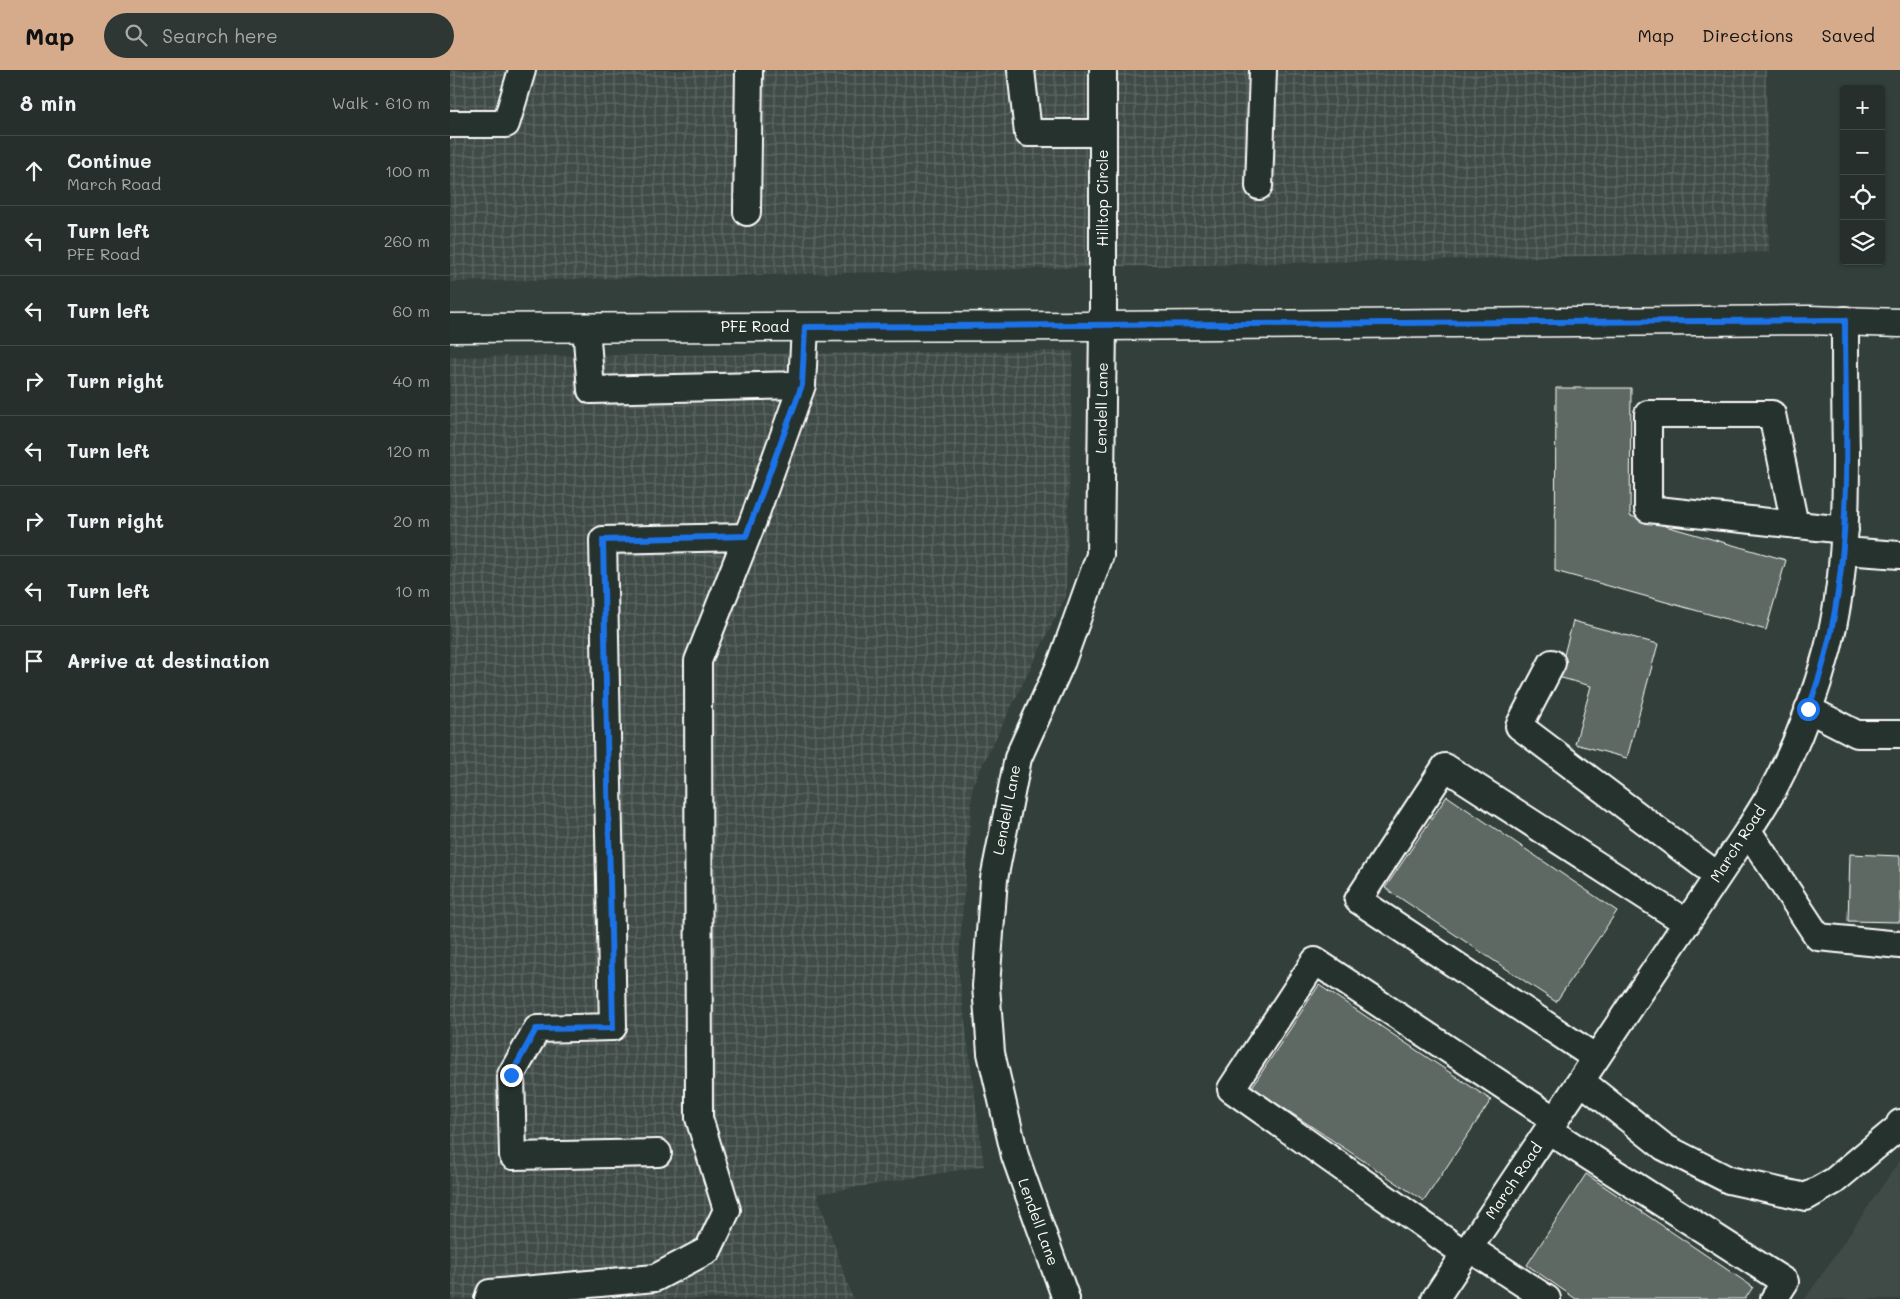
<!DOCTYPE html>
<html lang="en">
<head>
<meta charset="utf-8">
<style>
  :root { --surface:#262f2c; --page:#2e3734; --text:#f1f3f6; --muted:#a4a9a9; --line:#424a48; --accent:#d6ab8b }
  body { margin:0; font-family:Mali,sans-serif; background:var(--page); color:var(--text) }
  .controls { position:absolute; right:15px; top:15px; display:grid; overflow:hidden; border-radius:5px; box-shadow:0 1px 4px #0004 }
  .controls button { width:45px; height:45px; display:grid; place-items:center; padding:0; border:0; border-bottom:1px solid var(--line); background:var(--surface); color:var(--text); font:25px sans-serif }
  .stop { position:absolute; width:15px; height:15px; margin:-11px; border:4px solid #1a73e8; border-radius:50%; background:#fff }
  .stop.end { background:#1a73e8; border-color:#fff; box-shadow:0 1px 5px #0008 }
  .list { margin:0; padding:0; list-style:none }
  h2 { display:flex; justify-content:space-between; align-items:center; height:65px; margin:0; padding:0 20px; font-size:21px }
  h2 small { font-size:16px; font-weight:400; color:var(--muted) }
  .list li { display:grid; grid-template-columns:32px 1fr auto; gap:15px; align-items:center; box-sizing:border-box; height:70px; padding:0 20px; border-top:1px solid var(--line) }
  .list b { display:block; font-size:19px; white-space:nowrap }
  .list p { margin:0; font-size:16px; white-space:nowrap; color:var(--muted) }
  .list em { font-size:16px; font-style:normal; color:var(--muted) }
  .icon { flex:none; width:28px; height:28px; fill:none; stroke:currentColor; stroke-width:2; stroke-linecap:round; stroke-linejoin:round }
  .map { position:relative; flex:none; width:1450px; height:1229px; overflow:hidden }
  header { display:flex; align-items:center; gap:30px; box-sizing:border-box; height:70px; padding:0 25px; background:var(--accent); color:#111 }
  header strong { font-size:24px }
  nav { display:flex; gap:28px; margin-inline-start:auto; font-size:18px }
  .search { width:350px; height:45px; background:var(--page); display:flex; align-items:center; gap:12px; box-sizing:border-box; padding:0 18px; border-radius:28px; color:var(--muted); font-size:19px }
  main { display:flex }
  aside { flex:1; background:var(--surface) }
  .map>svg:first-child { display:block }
  .built { fill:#404c47 }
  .industrial { fill:url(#industrial-grid) }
  .building { fill:#5f6964; stroke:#fff }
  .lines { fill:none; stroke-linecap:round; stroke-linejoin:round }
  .minor-casing { stroke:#fff; stroke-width:30 }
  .major-casing { stroke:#fff; stroke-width:31 }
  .minor { stroke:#26332d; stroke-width:26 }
  .major { stroke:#26332d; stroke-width:28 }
  .route { stroke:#1a73e8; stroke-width:6 }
  .labels { text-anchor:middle; stroke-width:4.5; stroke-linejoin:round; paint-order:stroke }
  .street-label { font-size:15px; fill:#fff; stroke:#26332d }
</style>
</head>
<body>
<header>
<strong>Map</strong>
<div class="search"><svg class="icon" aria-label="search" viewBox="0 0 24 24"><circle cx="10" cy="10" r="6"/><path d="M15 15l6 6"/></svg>Search here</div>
<nav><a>Map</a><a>Directions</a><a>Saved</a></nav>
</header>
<main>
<aside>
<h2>8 min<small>Walk · 610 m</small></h2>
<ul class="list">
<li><svg class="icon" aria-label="ahead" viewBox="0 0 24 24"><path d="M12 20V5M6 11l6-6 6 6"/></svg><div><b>Continue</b><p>March Road</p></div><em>100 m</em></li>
<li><svg class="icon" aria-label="left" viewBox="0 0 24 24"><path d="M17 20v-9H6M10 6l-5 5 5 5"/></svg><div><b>Turn left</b><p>PFE Road</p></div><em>260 m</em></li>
<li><svg class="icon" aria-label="left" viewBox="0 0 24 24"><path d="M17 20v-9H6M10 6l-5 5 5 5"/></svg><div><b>Turn left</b></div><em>60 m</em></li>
<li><svg class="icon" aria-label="right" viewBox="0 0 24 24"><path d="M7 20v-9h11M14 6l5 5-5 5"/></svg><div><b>Turn right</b></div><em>40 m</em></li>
<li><svg class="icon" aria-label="left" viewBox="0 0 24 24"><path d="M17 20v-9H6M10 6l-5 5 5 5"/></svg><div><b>Turn left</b></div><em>120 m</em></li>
<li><svg class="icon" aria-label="right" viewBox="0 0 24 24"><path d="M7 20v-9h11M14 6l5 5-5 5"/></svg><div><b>Turn right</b></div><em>20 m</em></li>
<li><svg class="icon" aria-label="left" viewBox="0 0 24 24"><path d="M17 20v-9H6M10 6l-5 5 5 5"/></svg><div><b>Turn left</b></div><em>10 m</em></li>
<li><svg class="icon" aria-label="arrive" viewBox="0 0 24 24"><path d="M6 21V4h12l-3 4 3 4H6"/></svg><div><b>Arrive at destination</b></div></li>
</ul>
</aside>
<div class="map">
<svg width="1450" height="1229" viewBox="0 0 1450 1229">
  <defs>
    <pattern id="industrial-grid" width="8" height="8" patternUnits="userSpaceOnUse" patternTransform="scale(1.25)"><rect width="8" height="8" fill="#404c47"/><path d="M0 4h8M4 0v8" fill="none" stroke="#5d6763"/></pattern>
  </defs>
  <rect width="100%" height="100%" fill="#333f3a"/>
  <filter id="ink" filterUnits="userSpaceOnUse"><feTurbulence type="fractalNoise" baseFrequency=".02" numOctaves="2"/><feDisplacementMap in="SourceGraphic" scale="10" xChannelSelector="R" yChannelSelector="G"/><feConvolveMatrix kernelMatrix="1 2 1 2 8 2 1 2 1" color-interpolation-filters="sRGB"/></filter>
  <g filter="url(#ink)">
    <path class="built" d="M1450,1090V1229H1355L1375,1200Z"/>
    <path class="industrial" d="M0,0H1316L1319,182L0,212Z
      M623,281L616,526L523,714L508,898L534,1096L367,1124L403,1229H0V287Z"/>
    <path class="building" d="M1106,318H1181L1180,446L1336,490L1316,560L1105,501Z
      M1123,551L1208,574L1177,688L1125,674L1141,616L1108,607Z
      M997,726L1167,841L1106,932L935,818Z
      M1400,784L1450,786V852L1398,851Z
      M869,915L1041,1030L974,1131L802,1017Z
      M1136,1104L1303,1217L1295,1229H1126L1077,1195Z"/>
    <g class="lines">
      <defs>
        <path id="minor" d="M571,0L578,63H653
          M0,54H56L72,0
          M809,116L813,0
          M297,142L299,0
          M352,315L355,257
          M1345,455L1322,344H1198V439L1395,460
          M1394,481L1450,485
          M1102,593L1069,656L1268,806
          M1358,639L1407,664H1450
          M1298,761L1368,867L1450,875
          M1146,988L908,830L995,697L1237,853
          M1131,1011L1214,1077L1279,1110L1356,1127L1384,1111L1450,1056V1053
          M1098,1060L1335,1212L1324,1229
          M208,1083L63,1086L61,1005L87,959L163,957L153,470L296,467
          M1019,1178L1097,1229
          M1015,1184L781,1019L865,891L1105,1050
          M38,1229L40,1223L205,1208L258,1180L277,1140L249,1048L248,591L303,451L352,315L141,320L136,257
          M616,1229L565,1086L541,983L536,916L544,809L568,688L612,591L650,485L653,256V0
          M985,1229L1298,761C1308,744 1319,729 1327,712C1349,670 1366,623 1378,578C1395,514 1396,448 1396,382C1395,338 1395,294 1395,250"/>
        <path id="major" d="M0,258L653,256L1359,250L1450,253"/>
      </defs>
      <use href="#minor" class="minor-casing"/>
      <use href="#major" class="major-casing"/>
      <use href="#minor" class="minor"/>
      <use href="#major" class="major"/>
    </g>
  </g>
  <g class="lines" filter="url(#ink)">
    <path class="route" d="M61,1005L86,959L163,958L153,470L296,466L352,315L355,257L1395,250C1395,380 1407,515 1358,639"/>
  </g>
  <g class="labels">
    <g class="street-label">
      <text transform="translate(653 128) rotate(-90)" y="5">Hilltop Circle</text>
      <text x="305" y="262">PFE Road</text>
      <text transform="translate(652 338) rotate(-89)" y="5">Lendell Lane</text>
      <text transform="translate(557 740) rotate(-79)" y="5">Lendell Lane</text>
      <text transform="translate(1288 774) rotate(-57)" y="5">March Road</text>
      <text transform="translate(1064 1111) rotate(-56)" y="5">March Road</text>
      <text transform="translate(588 1152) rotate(70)" y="5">Lendell Lane</text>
    </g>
  </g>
</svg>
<div class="controls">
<button>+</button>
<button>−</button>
<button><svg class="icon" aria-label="locate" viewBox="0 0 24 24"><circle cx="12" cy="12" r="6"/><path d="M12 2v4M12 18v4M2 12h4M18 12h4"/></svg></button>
<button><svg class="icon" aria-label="layers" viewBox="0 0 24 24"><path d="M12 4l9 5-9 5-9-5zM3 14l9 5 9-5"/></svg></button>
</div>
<div class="stop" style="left:1358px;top:639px"></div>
<div class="stop end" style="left:61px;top:1005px"></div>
</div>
</main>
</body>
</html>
